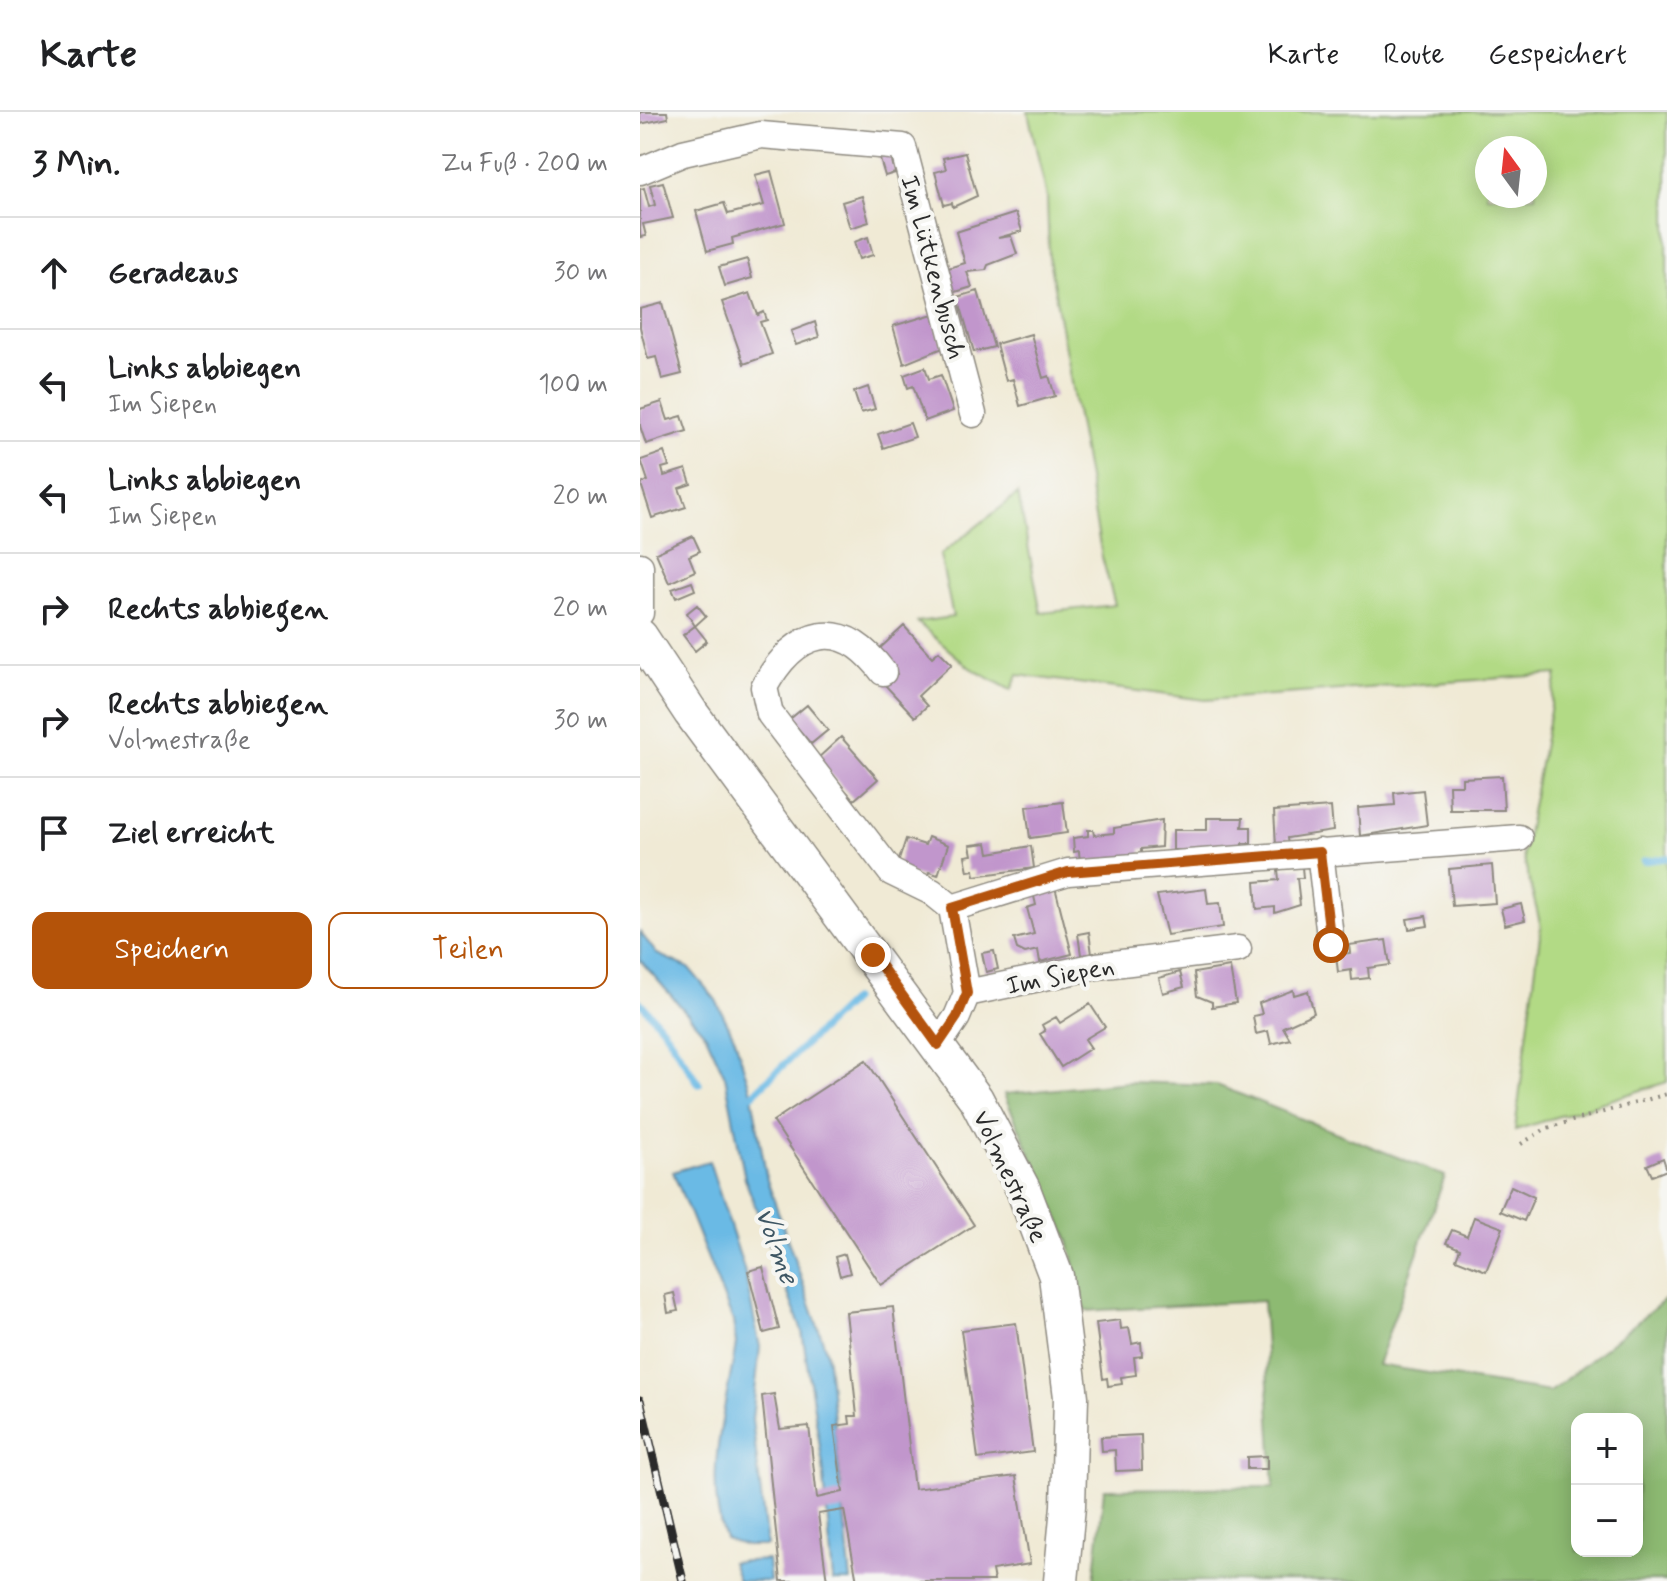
<!DOCTYPE html>
<html lang="de">
<head>
<meta charset="utf-8">
<style>
  :root { --surface:#fff; --page:#f6f6f6; --text:#202124; --muted:#757577; --line:#e0e0e0; --accent:#b45309 }
  body { margin:0; font-family:Mynerve,sans-serif; background:var(--page); color:var(--text) }
  .controls { position:absolute; right:24px; bottom:24px; display:grid; overflow:hidden; border-radius:16px; box-shadow:0 4px 20px #0003 }
  .controls button { width:72px; height:72px; display:grid; place-items:center; padding:0; border:0; border-bottom:2px solid var(--line); background:var(--surface); color:var(--text); font:40px sans-serif }
  .compass { position:absolute; left:835px; top:24px; width:72px; height:72px; border-radius:50%; background:var(--surface); box-shadow:0 4px 20px #0003; rotate:345deg }
  .stop { position:absolute; width:24px; height:24px; margin:-18px; border:6px solid #b45309; border-radius:50%; background:#fff }
  .stop.end { background:#b45309; border-color:#fff; box-shadow:0 2px 8px #0008 }
  .list { margin:0; padding:0; list-style:none }
  h2 { display:flex; justify-content:space-between; align-items:center; height:104px; margin:0; padding:0 32px; font-size:34px }
  h2 small { font-size:26px; font-weight:400; color:var(--muted) }
  .list li { display:grid; grid-template-columns:52px 1fr auto; gap:24px; align-items:center; box-sizing:border-box; height:112px; padding:0 32px; border-top:2px solid var(--line) }
  .list b { display:block; font-size:30px; white-space:nowrap }
  .list p { margin:0; font-size:26px; white-space:nowrap; color:var(--muted) }
  .list em { font-size:26px; font-style:normal; color:var(--muted) }
  .actions { display:flex; gap:16px; padding:24px 32px }
  .actions a { flex:1; padding:18px 0; border:2px solid var(--accent); border-radius:16px; text-align:center; font-size:28px; color:var(--accent) }
  .actions .main { background:var(--accent); color:#fff }
  .icon { flex:none; width:44px; height:44px; fill:none; stroke:currentColor; stroke-width:2; stroke-linecap:round; stroke-linejoin:round }
  .map { position:relative; flex:none; width:1027px; height:1469px; overflow:hidden }
  header { display:flex; align-items:center; gap:48px; box-sizing:border-box; height:112px; padding:0 40px; background:var(--surface); border-bottom:2px solid var(--line) }
  header strong { font-size:38px }
  nav { display:flex; gap:44px; margin-inline-start:auto; font-size:28px }
  main { display:flex }
  aside { flex:1; background:var(--surface) }
  .map>svg:first-child { display:block }
  .green { fill:#b2da85; stroke:#6e8258; stroke-width:2; fill-rule:evenodd }
  .forest { fill:#8dba72; stroke:#5c724e; stroke-width:2; fill-rule:evenodd }
  .water { fill:#6abae5; stroke:#4a7288; stroke-width:2 }
  .lines { fill:none; stroke-linecap:round; stroke-linejoin:round }
  .stream { stroke:#6abae5; stroke-width:7 }
  .building { fill:#c196cc }
  .minor-casing { stroke:#8e8a80; stroke-width:29 }
  .major-casing { stroke:#8e8a80; stroke-width:37 }
  .path { stroke:#8e8a80; stroke-width:4; stroke-dasharray:2 6; stroke-linecap:butt }
  .minor { stroke:#fff; stroke-width:26 }
  .major { stroke:#fff; stroke-width:34 }
  .rail-casing { stroke:#2b2b2b; stroke-width:9 }
  .rail { stroke:#f6f6f2; stroke-width:6; stroke-dasharray:18; stroke-linecap:butt }
  .route { stroke:#b45309; stroke-width:10 }
  .labels { text-anchor:middle; stroke-width:8; stroke-linejoin:round; paint-order:stroke }
  .street-label { font-size:26px; fill:#2b2b2b; stroke:#f6f6f2 }
  .water-label { font-size:28px; font-style:italic; fill:#3e5663; stroke:#f6f6f2 }
</style>
</head>
<body>
<header>
<strong>Karte</strong>
<nav><a>Karte</a><a>Route</a><a>Gespeichert</a></nav>
</header>
<main>
<aside>
<h2>3 Min.<small>Zu Fuß · 200 m</small></h2>
<ul class="list">
<li><svg class="icon" aria-label="ahead" viewBox="0 0 24 24"><path d="M12 20V5M6 11l6-6 6 6"/></svg><div><b>Geradeaus</b></div><em>30 m</em></li>
<li><svg class="icon" aria-label="left" viewBox="0 0 24 24"><path d="M17 20v-9H6M10 6l-5 5 5 5"/></svg><div><b>Links abbiegen</b><p>Im Siepen</p></div><em>100 m</em></li>
<li><svg class="icon" aria-label="left" viewBox="0 0 24 24"><path d="M17 20v-9H6M10 6l-5 5 5 5"/></svg><div><b>Links abbiegen</b><p>Im Siepen</p></div><em>20 m</em></li>
<li><svg class="icon" aria-label="right" viewBox="0 0 24 24"><path d="M7 20v-9h11M14 6l5 5-5 5"/></svg><div><b>Rechts abbiegen</b></div><em>20 m</em></li>
<li><svg class="icon" aria-label="right" viewBox="0 0 24 24"><path d="M7 20v-9h11M14 6l5 5-5 5"/></svg><div><b>Rechts abbiegen</b><p>Volmestraße</p></div><em>30 m</em></li>
<li><svg class="icon" aria-label="arrive" viewBox="0 0 24 24"><path d="M6 21V4h12l-3 4 3 4H6"/></svg><div><b>Ziel erreicht</b></div></li>
</ul>
<div class="actions"><a class="main">Speichern</a><a>Teilen</a></div>
</aside>
<div class="map">
<svg width="1027" height="1469" viewBox="0 0 1027 1469">
  <rect width="100%" height="100%" fill="#f6f6f2"/>
  <filter id="ink" filterUnits="userSpaceOnUse"><feTurbulence type="fractalNoise" baseFrequency=".0125" numOctaves="2"/><feDisplacementMap in="SourceGraphic" scale="16" xChannelSelector="R" yChannelSelector="G"/><feConvolveMatrix kernelMatrix="1 2 1 2 8 2 1 2 1" color-interpolation-filters="sRGB"/></filter>
  <filter id="wash" filterUnits="userSpaceOnUse"><feTurbulence type="fractalNoise" baseFrequency=".006" numOctaves="4" result="noise"/><feDisplacementMap in="SourceGraphic" scale="32" xChannelSelector="R" yChannelSelector="G"/><feGaussianBlur stdDeviation="1.8" result="paint"/><feColorMatrix in="noise" values="0 0 0 0 0 0 0 0 0 0 0 0 0 0 0 0 0 1.4 0 .05"/><feComposite in="paint" operator="in"/></filter>
  <g filter="url(#wash)">
    <rect width="100%" height="100%" fill="#f0ead5"/>
    <path class="green" d="M388,0H1027V970L875,1018L901,815L883,743L917,562L565,588L378,563L371,578L330,556L277,510L313,505L300,443L378,382L401,501L475,493L462,445L409,147L407,85ZM847,36H895V84H847Z"/>
    <path class="forest" d="M488,970L577,973L805,1064L737,1253L910,1280L1027,1186V1469H454L464,1377L634,1375L623,1189L445,1199L429,1129L364,982ZM937,1307H997V1439H937Z"/>
    <path class="water" d="M0,820L17,842L49,856L76,888L95,927L112,983L127,1068L187,1241L211,1469H193L183,1354L162,1219L105,1067L85,964L66,923L0,848Z
      M69,1049L104,1157L120,1235L112,1307L127,1434H106L85,1427C62,1363 87,1296 96,1231L93,1209L33,1060Z
      M128,1448L130,1469H98L91,1450Z"/>
    <g class="lines">
      <path class="stream" d="M1004,749L1027,746
        M0,890L24,918L59,972
        M104,983H112L212,888"/>
    </g>
    <g id="blocks">
      <path class="building" d="M0,0H27L28,6L0,12Z
        M250,41L255,61L245,64L239,44Z
        M325,41L337,84L313,95L312,91L304,93L295,60L306,57L303,46Z
        M131,59L145,111L92,126L93,132L67,139L56,99L84,91L88,102L124,93L115,63Z
        M23,70L33,106L3,112L6,124L0,125V77L4,76L9,95L15,93L10,73Z
        M222,84L229,110L210,116L202,90Z
        M376,101L382,119L358,126L371,124L377,142L348,153L346,158L327,160L332,175L309,182L302,158L325,151L316,120Z
        M228,125L233,143L219,147L214,130Z
        M107,147L112,166L85,174L79,155Z
        M338,179L354,235L334,240L318,185Z
        M110,181L118,203L124,200L127,208L120,210L132,242L104,252L82,190Z
        M23,191L42,262L22,267L16,245L8,247L0,215V197Z
        M293,202L303,236L264,252L253,214Z
        M175,210L179,225L156,233L151,219Z
        M391,222L403,266L409,264L415,284L380,294L373,267L366,269L356,232Z
        M285,255L289,267L301,263L313,299L285,309L273,274L268,276L264,263Z
        M228,275L235,297L221,301L214,280Z
        M22,290L28,308L42,304L47,319L6,332L0,314V297Z
        M270,311L275,325L243,336L238,322Z
        M24,340L29,354L22,356L24,364L46,357L51,372L39,376L46,395L12,406L1,372L8,369L1,348Z
        M53,424L60,439L49,444L55,459L29,471L16,441Z
        M52,470L55,478L36,486L32,477Z
        M57,493L66,504L55,514L47,501Z
        M55,514L67,529L55,539L43,523Z
        M264,514L292,545L299,539L312,552L278,584L287,594L275,605L245,573L257,562L236,540Z
        M167,593L188,618L171,632L150,607Z
        M201,625L238,667L214,688L177,647Z
        M862,664L864,698H810L809,673H822V666Z
        M783,678L787,713L720,724L718,696L755,693L754,681Z
        M423,690L427,721L390,726L386,695Z
        M691,695L693,719L647,726L648,733L636,734L634,699Z
        M567,706H603L602,715H611V731H602L603,738H533V718H567Z
        M522,708L521,735L501,737V744L440,751L439,739L434,740L433,726L448,724V718H453L454,723L474,721V716Z
        M288,725L308,733L298,763L289,760L286,767L256,757L266,727L285,733Z
        M347,731L349,741L391,734L394,756L335,764L334,758L328,759L325,744L332,743L330,733Z
        M852,753L855,791L812,794L809,757Z
        M662,755L663,766H657L660,793L635,801V795L617,797L615,770L639,768L638,757Z
        M415,775L432,842L400,850L398,838L385,841L377,837L374,827L394,822L387,796L396,793L393,780Z
        M566,777L568,792L580,791L583,815L527,823L517,783Z
        M881,792L885,808L865,813L861,797Z
        M786,804L788,814L769,817L767,807Z
        M449,820L452,842L441,843L438,822Z
        M746,828L750,853L728,856L729,866L712,868L711,858L698,860L696,843L710,841L709,833Z
        M354,839L358,857L346,860L342,841Z
        M590,855L596,891L572,895V890L557,884L554,861Z
        M540,860L544,875L523,881L519,866Z
        M653,878L654,883L668,879L674,901L643,915L650,927L631,932L628,919L616,922L613,904L622,902L619,891Z
        M450,892L465,915L445,927L451,936L421,955L400,922L405,919L402,913L416,905L420,911Z
        M226,948L334,1113L241,1173L133,1009Z
        M1023,1046L1027,1058L1012,1064L1007,1053Z
        M871,1074L894,1085L884,1109L860,1099Z
        M834,1105L863,1116L846,1159L816,1147L820,1137L806,1131L812,1118L827,1124Z
        M205,1142L210,1161L200,1164L195,1145Z
        M123,1155L139,1217L124,1221L108,1159Z
        M34,1181L38,1199L28,1201L25,1183Z
        M253,1195L274,1377L376,1364L390,1452L352,1458L354,1469H217L204,1398L178,1402L187,1469H141L122,1284L134,1282L140,1317L169,1314L177,1386L203,1380L194,1314L210,1312L209,1304H217L206,1200Z
        M480,1208L481,1217L489,1216L492,1232L501,1230L502,1244L494,1245L496,1263L481,1265L482,1272L468,1274L467,1266L463,1267L456,1211Z
        M376,1211L393,1340L338,1347L321,1218Z
        M501,1323L502,1358L476,1359L475,1338L462,1339L461,1325Z
        M627,1344V1357H607V1345Z"/>
    </g>
  </g>
  <g filter="url(#ink)">
    <use href="#blocks" fill-opacity="0" stroke="#8e8a80" stroke-width="2"/>
    <g class="lines">
      <defs>
        <path id="minor" d="M0,59L43,41L121,23L263,35L333,302
          M0,454V501
          M243,560C201,503 156,517 124,575L130,602L251,760L292,780L312,796
          M680,740L691,833
          M312,796L428,760L879,726
          M312,796L327,881L457,854L598,837
          M298,933L317,905L327,881"/>
        <path id="major" d="M0,524L51,601L336,987L383,1077L416,1164L431,1285L428,1394L421,1469"/>
      </defs>
      <use href="#minor" class="minor-casing"/>
      <use href="#major" class="major-casing"/>
      <path class="path" d="M881,1032L907,1016L1027,982"/>
      <use href="#minor" class="minor"/>
      <use href="#major" class="major"/>
      <defs>
        <path id="rail" d="M0,1288L43,1469"/>
      </defs>
      <use href="#rail" class="rail-casing"/>
      <use href="#rail" class="rail"/>
    </g>
  </g>
  <g class="lines" filter="url(#ink)">
    <path class="route" d="M233,843L298,933L317,905L327,881L312,796L428,760L680,740L691,833"/>
  </g>
  <g class="labels">
    <g class="street-label">
      <text transform="translate(294 155) rotate(75)" y="9">Im Lütkenbusch</text>
      <text transform="translate(420 863) rotate(-11)" y="9">Im Siepen</text>
      <text transform="translate(371 1064) rotate(65)" y="9">Volmestraße</text>
    </g>
    <g class="water-label">
      <text transform="translate(138 1133) rotate(70)" y="10">Volme</text>
    </g>
  </g>
</svg>
<div class="controls">
<button>+</button>
<button>−</button>
</div>
<svg class="compass" viewBox="-18 -18 36 36"><path d="M0-13l5 13h-10z" fill="#e53935"/><path d="M0 13l5-13h-10z" fill="#757577"/></svg>
<div class="stop" style="left:691px;top:833px"></div>
<div class="stop end" style="left:233px;top:843px"></div>
</div>
</main>
</body>
</html>
